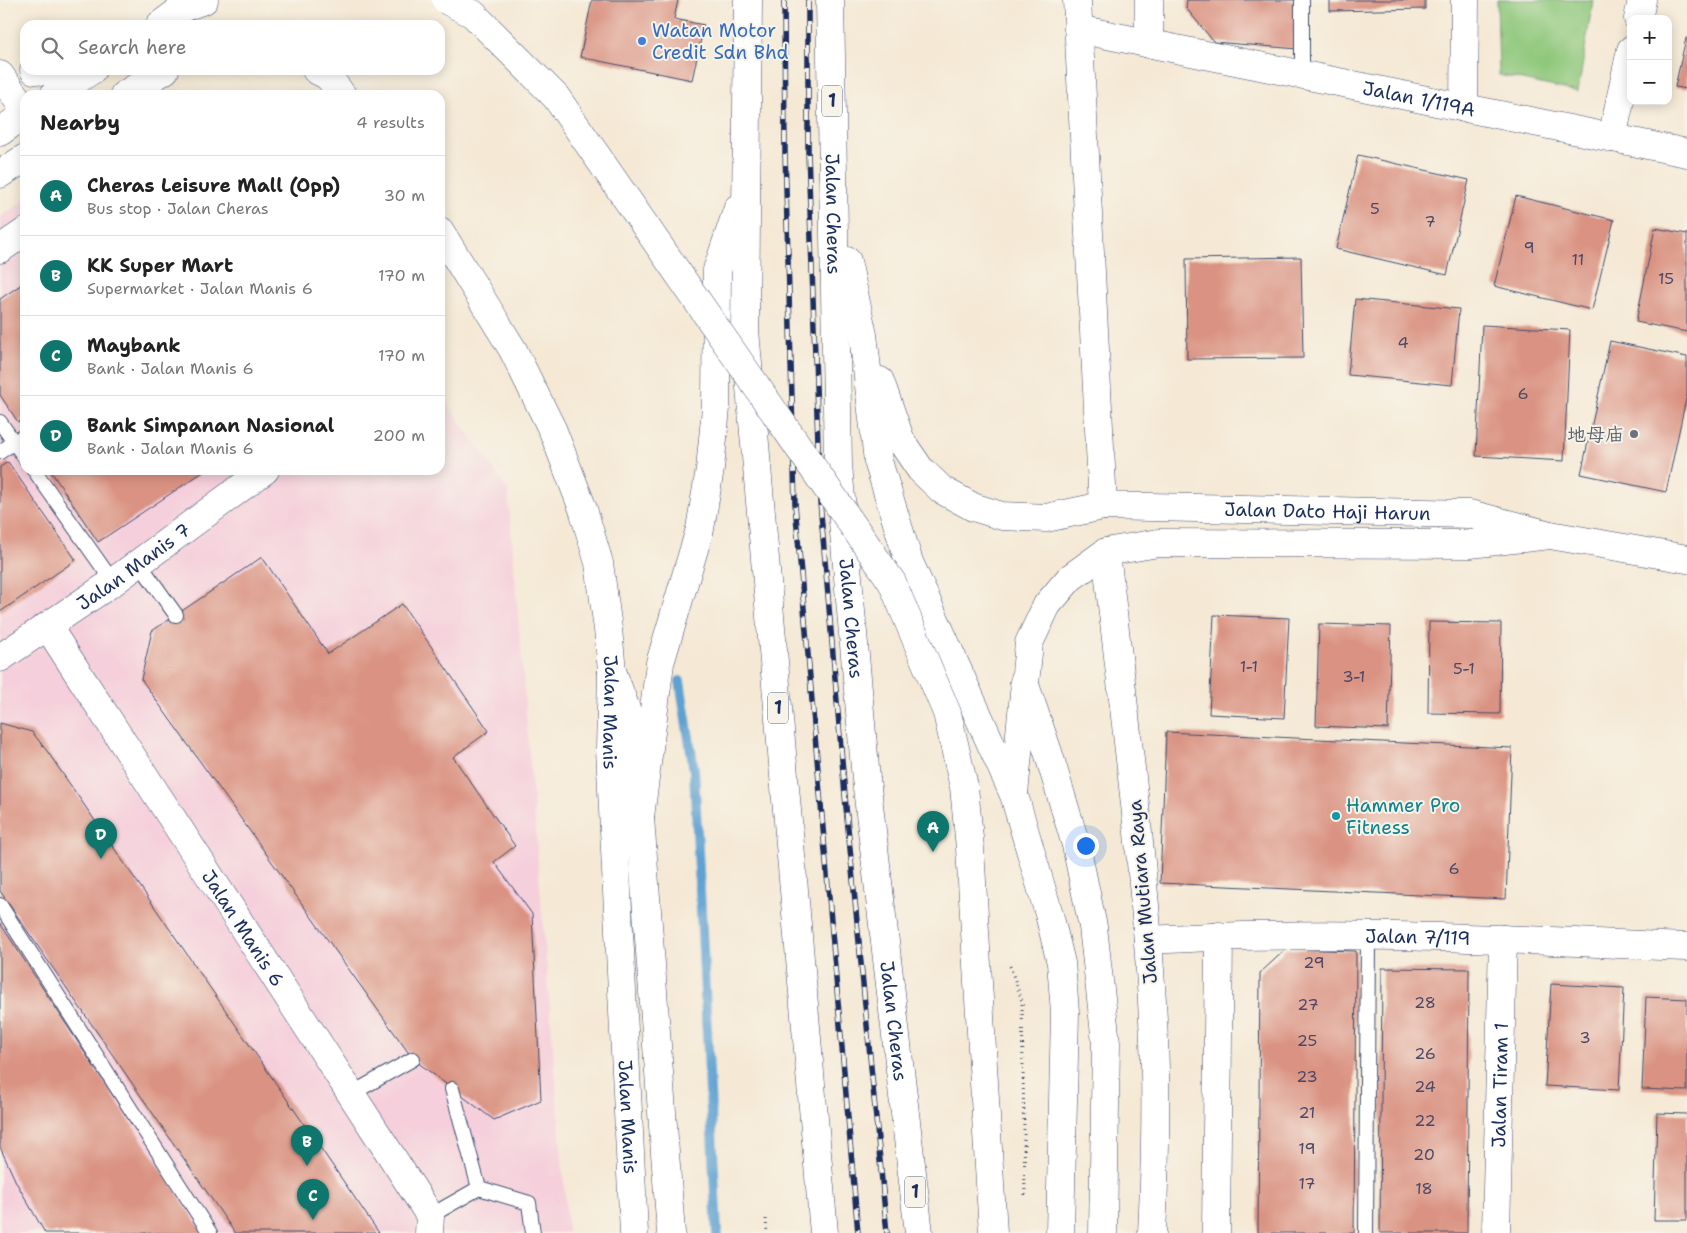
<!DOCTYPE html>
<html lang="en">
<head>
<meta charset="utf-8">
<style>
  :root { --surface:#fff; --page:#f6f6f6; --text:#222; --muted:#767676; --line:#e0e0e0; --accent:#0f766e }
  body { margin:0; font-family:"Shantell Sans","LXGW WenKai TC",sans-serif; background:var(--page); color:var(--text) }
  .controls { position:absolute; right:15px; top:15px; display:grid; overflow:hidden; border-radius:10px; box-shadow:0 2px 12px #0003 }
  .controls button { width:45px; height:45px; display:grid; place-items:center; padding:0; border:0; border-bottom:1px solid var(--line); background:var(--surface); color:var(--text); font:25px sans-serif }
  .you { position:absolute; left:1085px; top:845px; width:18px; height:18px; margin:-12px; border:4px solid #fff; border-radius:50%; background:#1a73e8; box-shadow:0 0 0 8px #1a73e833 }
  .badge { display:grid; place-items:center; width:32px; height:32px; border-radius:50%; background:var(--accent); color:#fff; font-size:16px; font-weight:700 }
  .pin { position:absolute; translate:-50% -41px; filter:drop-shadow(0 1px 2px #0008) }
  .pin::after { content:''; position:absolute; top:26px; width:18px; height:15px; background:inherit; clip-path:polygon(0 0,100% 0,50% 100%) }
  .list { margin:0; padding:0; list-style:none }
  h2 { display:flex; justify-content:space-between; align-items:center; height:65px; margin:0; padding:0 20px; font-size:21px }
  h2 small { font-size:16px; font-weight:400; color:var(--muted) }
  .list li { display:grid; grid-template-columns:32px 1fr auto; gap:15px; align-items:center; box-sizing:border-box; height:80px; padding:0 20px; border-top:1px solid var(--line) }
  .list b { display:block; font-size:19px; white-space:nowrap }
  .list p { margin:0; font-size:16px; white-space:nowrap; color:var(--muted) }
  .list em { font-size:16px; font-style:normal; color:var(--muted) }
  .icon { flex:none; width:28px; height:28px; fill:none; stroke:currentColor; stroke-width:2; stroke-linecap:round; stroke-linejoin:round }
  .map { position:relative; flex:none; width:1687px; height:1233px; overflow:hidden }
  .search { position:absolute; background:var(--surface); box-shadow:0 2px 12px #0003; left:20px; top:20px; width:425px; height:55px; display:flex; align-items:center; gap:12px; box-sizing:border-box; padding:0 18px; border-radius:15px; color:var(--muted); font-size:19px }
  .panel { position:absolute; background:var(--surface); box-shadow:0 2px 12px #0003; left:20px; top:90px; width:425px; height:385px; border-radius:15px }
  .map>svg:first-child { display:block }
  .built { fill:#f5cfdb }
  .green { fill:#8fc87b; stroke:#557c6c }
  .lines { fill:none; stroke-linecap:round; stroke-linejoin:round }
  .stream { stroke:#5ea2d2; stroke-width:10 }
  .building { fill:#da9382 }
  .lane-casing { stroke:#3c4b70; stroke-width:16 }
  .street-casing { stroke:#3c4b70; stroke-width:29 }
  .secondary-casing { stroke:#3c4b70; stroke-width:29 }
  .highway-casing { stroke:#3c4b70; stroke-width:29 }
  .path { stroke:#3c4b70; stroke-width:3; stroke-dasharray:1 4; stroke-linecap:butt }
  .lane { stroke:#fff; stroke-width:14 }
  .street { stroke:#fff; stroke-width:28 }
  .secondary { stroke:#fff; stroke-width:28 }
  .highway { stroke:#fff; stroke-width:28 }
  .rail-casing { stroke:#1b2f5e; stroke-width:5.5 }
  .rail { stroke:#f7f3e8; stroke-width:4; stroke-dasharray:11; stroke-linecap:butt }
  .highway-bridge-casing { stroke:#3c4b70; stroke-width:29; stroke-linecap:butt }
  .highway-bridge { stroke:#fff; stroke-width:28 }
  .shop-dot { fill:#3f7fe0; stroke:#f7f3e8; stroke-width:2 }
  .worship-dot { fill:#6b7280; stroke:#f7f3e8; stroke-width:2 }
  .culture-dot { fill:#0f9aa8; stroke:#f7f3e8; stroke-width:2 }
  .labels { text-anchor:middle; stroke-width:4; stroke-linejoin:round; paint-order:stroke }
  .number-label { font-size:16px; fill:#4b4867 }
  .shield { fill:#f7f3e8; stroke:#5d6a87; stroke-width:1 }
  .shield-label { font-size:18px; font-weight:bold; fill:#1b2f5e }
  .shop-label { font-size:19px; fill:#366cbe; stroke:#f7f3e8; text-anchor:start }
  .street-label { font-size:19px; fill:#1b2f5e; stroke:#f7f3e8 }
  .worship-label { font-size:19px; fill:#5b616d; stroke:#f7f3e8; text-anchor:end }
  .culture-label { font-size:19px; fill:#0d838f; stroke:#f7f3e8; text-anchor:start }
</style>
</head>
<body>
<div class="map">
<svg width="1687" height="1233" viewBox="0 0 1687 1233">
  <rect width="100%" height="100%" fill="#f7f3e8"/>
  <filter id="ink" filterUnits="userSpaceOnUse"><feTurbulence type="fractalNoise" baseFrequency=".02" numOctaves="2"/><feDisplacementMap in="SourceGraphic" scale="10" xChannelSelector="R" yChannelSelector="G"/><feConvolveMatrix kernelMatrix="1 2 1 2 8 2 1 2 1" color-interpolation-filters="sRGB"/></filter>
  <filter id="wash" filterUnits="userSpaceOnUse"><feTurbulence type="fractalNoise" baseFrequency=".0096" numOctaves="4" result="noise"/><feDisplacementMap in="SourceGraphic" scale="20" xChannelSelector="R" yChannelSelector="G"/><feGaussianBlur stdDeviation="1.12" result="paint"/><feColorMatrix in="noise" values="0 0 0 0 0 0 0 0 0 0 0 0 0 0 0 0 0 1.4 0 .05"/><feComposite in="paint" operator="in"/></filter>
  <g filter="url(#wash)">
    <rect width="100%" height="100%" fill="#f5e9d5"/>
    <path class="built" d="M25,200V470H440V393L508,490L568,1233H0V217Z"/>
    <path class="green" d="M1497,0H1593L1578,92L1499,75Z"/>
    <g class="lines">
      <path class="stream" d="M680,681L694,770L717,1233"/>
    </g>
    <g id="blocks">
      <path class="building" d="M592,0H678L674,19L704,25L692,80L580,57Z
        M1187,0H1298V49L1214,42L1186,8Z
        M1330,0H1425V9L1330,11Z
        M1686,38H1687V89L1675,87Z
        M1358,155L1469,180L1447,275L1336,249Z
        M1516,196L1614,220L1592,310L1494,286Z
        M1655,228L1687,234V332L1636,322Z
        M1301,257L1303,358L1187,359L1186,259Z
        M25,282V418L18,422L0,395V299Z
        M1355,299L1459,309L1452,385L1348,375Z
        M1482,325L1570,330L1564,461L1476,456Z
        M1610,341L1687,357V394L1666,492L1581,474Z
        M8,462L76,560L0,612V467Z
        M50,470H206L98,542Z
        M262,557L328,654L402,604L489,731L453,757L515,846L494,862L532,914L541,1100L494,1120L413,1059L141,679L152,631Z
        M1214,615L1289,618L1284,718L1209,714Z
        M1429,622L1501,623L1500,714L1428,713Z
        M1319,624L1391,626L1388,729L1316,726Z
        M0,723L32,732L47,751L379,1233H235L0,891Z
        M1166,732L1512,748L1506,899L1160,883Z
        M0,923L203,1233H45L16,1182L0,1147Z
        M1286,949L1356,951L1354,1233H1258L1260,973Z
        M1382,968L1469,969L1467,1233H1380Z
        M1551,984L1624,988L1619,1090L1545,1086Z
        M1646,997L1687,999V1091L1642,1089Z
        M1657,1113L1687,1114V1220H1654Z"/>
    </g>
  </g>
  <g filter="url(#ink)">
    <use href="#blocks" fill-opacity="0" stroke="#3c4b70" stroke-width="1"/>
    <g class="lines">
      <defs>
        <path id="lane" d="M1302,74V0
          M0,422L25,458
          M0,452L25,435
          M34,470L113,582
          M139,563L176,615
          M0,905L210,1233
          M452,1089L479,1188L529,1203L533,1233
          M351,1094L413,1059
          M430,1216L479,1188
          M1366,1233L1368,936"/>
        <g id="street">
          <path id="s1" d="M1077,0L1103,506L1470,514L1550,535L1687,559"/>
          <path d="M1149,0V44"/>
          <path d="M1638,19L1642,0"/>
          <path id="s2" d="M1078,29L1687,153"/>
          <path d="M34,70L62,73L84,70"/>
          <path d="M0,75L25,110"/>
          <path d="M1464,108L1465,0"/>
          <path d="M1612,138L1631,50"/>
          <path d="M0,249L25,232"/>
          <path id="s3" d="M48,627L418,1197L430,1216L429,1233"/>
          <path id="s4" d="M0,658L113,582L265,470"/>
          <path id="s5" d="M1148,940C1328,929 1508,939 1687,947"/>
          <path d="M1152,1233C1155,1169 1157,1105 1154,1041C1147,877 1124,715 1106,552L1158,543L1470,544L1550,535"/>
          <path d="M1216,1233L1219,936"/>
          <path id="s6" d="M1496,1233L1503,939"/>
        </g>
        <g id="secondary">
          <path d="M160,25L194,0"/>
          <path d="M316,70L328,76L342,95"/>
          <path d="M54,95L92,70"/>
          <path d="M124,95L165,70"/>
          <path d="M0,132L25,114"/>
          <path d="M0,174L25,158"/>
          <path id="s7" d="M440,231L513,350L553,431L583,509L599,563L608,629L612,671L610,749L634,1233"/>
        </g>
        <g id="highway">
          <path d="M748,0L745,330L824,1233"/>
          <path id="s8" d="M830,0L838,465L866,779L919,1233"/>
          <path d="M190,5L204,0"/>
          <path d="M847,261L863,335L878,461L909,562L1014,795L1049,914L1061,963L1065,1012L1060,1233"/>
          <path d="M880,381L901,441L920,469L942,490L973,507L1002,516L1046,518L1103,506"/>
          <path d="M612,671L626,709L631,765L640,817L671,1233"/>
          <path d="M1024,682L1048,752L1076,845L1093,927L1106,1043L1103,1233"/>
          <path d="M1014,794L1029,643L1047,605L1070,578L1106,552"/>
          <path d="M640,817L660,663L700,529L710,469L716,408L717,270L738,208"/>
        </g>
      </defs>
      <use href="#lane" class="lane-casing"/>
      <use href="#street" class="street-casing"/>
      <use href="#secondary" class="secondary-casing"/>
      <use href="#highway" class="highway-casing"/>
      <path class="path" d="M1010,966L1022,1001L1025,1197
        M766,1219L767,1233"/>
      <use href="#lane" class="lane"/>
      <use href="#street" class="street"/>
      <use href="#secondary" class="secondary"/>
      <use href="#highway" class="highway"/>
      <defs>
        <path id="rail" d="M784,0L785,152L795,504L858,1233
          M808,0V151L820,502L846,807L887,1233"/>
      </defs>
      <use href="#rail" class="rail-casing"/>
      <use href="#rail" class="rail"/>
      <defs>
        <path id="highway-bridge" d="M446,0L473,14L556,97L892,582L947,713L964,787L970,848L993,1233"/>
      </defs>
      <use href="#highway-bridge" class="highway-bridge-casing"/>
      <use href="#highway-bridge" class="highway-bridge"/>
    </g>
  </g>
  <circle class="shop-dot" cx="642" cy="41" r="5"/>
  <circle class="worship-dot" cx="1634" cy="434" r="5"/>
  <circle class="culture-dot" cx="1336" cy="816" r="5"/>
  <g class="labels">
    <g class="number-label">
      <text x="1375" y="214">5</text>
      <text x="1430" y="227">7</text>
      <text x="1529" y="253">9</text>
      <text x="1578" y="265">11</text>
      <text x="1666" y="284">15</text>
      <text x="1403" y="348">4</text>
      <text x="1523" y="399">6</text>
      <text x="1249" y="672">1-1</text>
      <text x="1464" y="674">5-1</text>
      <text x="1354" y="682">3-1</text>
      <text x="1454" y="874">6</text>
      <text x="1314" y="968">29</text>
      <text x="1425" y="1008">28</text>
      <text x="1308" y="1010">27</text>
      <text x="1585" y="1043">3</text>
      <text x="1307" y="1046">25</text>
      <text x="1425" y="1059">26</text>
      <text x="1307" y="1082">23</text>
      <text x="1425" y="1092">24</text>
      <text x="1307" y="1118">21</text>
      <text x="1425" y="1126">22</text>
      <text x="1307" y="1154">19</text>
      <text x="1424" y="1160">20</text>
      <text x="1307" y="1189">17</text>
      <text x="1424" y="1194">18</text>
    </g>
    <g class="shield">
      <rect x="822" y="85.5" width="20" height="31" rx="4"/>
      <rect x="768" y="692.5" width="20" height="31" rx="4"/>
      <rect x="905" y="1176.5" width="20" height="31" rx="4"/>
    </g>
    <g class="shield-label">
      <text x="832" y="107">1</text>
      <text x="778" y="714">1</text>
      <text x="915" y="1198">1</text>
    </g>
    <g class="shop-label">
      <text x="652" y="37">Watan Motor<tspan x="652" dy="22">Credit Sdn Bhd</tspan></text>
    </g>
    <g class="street-label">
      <text dy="7" stroke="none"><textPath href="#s2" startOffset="348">Jalan 1/119A</textPath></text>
      <text dy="7" stroke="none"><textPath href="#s8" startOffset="214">Jalan Cheras</textPath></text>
      <text dy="7" stroke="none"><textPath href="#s1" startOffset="731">Jalan Dato Haji Harun</textPath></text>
      <text dy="7" stroke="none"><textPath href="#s4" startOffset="162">Jalan Manis 7</textPath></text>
      <text dy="7" stroke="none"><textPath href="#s8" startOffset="619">Jalan Cheras</textPath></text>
      <text dy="7" stroke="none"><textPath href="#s7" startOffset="520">Jalan Manis</textPath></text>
      <text transform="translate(1142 892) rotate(-95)" y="7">Jalan Mutiara Raya</text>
      <text dy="7" stroke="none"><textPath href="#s3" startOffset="359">Jalan Manis 6</textPath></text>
      <text dy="7" stroke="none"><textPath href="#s5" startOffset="270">Jalan 7/119</textPath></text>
      <text dy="7" stroke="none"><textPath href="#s8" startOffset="1024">Jalan Cheras</textPath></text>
      <text dy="7" stroke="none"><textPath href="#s6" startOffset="148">Jalan Tiram 1</textPath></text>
      <text dy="7" stroke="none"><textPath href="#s7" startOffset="925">Jalan Manis</textPath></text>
    </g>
    <g class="worship-label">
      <text x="1624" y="441">地母庙</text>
    </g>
    <g class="culture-label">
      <text x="1346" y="812">Hammer Pro<tspan x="1346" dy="22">Fitness</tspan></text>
    </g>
  </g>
</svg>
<div class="controls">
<button>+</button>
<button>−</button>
</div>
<div class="you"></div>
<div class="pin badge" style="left:933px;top:852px">A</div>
<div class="pin badge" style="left:307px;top:1166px">B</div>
<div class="pin badge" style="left:313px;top:1220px">C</div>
<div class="pin badge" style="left:101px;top:859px">D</div>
<div class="search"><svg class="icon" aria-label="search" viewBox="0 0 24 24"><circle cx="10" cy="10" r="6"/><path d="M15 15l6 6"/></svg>Search here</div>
<section class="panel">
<h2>Nearby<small>4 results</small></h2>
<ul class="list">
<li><span class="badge">A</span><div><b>Cheras Leisure Mall (Opp)</b><p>Bus stop · Jalan Cheras</p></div><em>30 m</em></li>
<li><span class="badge">B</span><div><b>KK Super Mart</b><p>Supermarket · Jalan Manis 6</p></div><em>170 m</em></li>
<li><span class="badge">C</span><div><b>Maybank</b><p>Bank · Jalan Manis 6</p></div><em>170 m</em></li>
<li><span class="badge">D</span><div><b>Bank Simpanan Nasional</b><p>Bank · Jalan Manis 6</p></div><em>200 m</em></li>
</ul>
</section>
</div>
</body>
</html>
